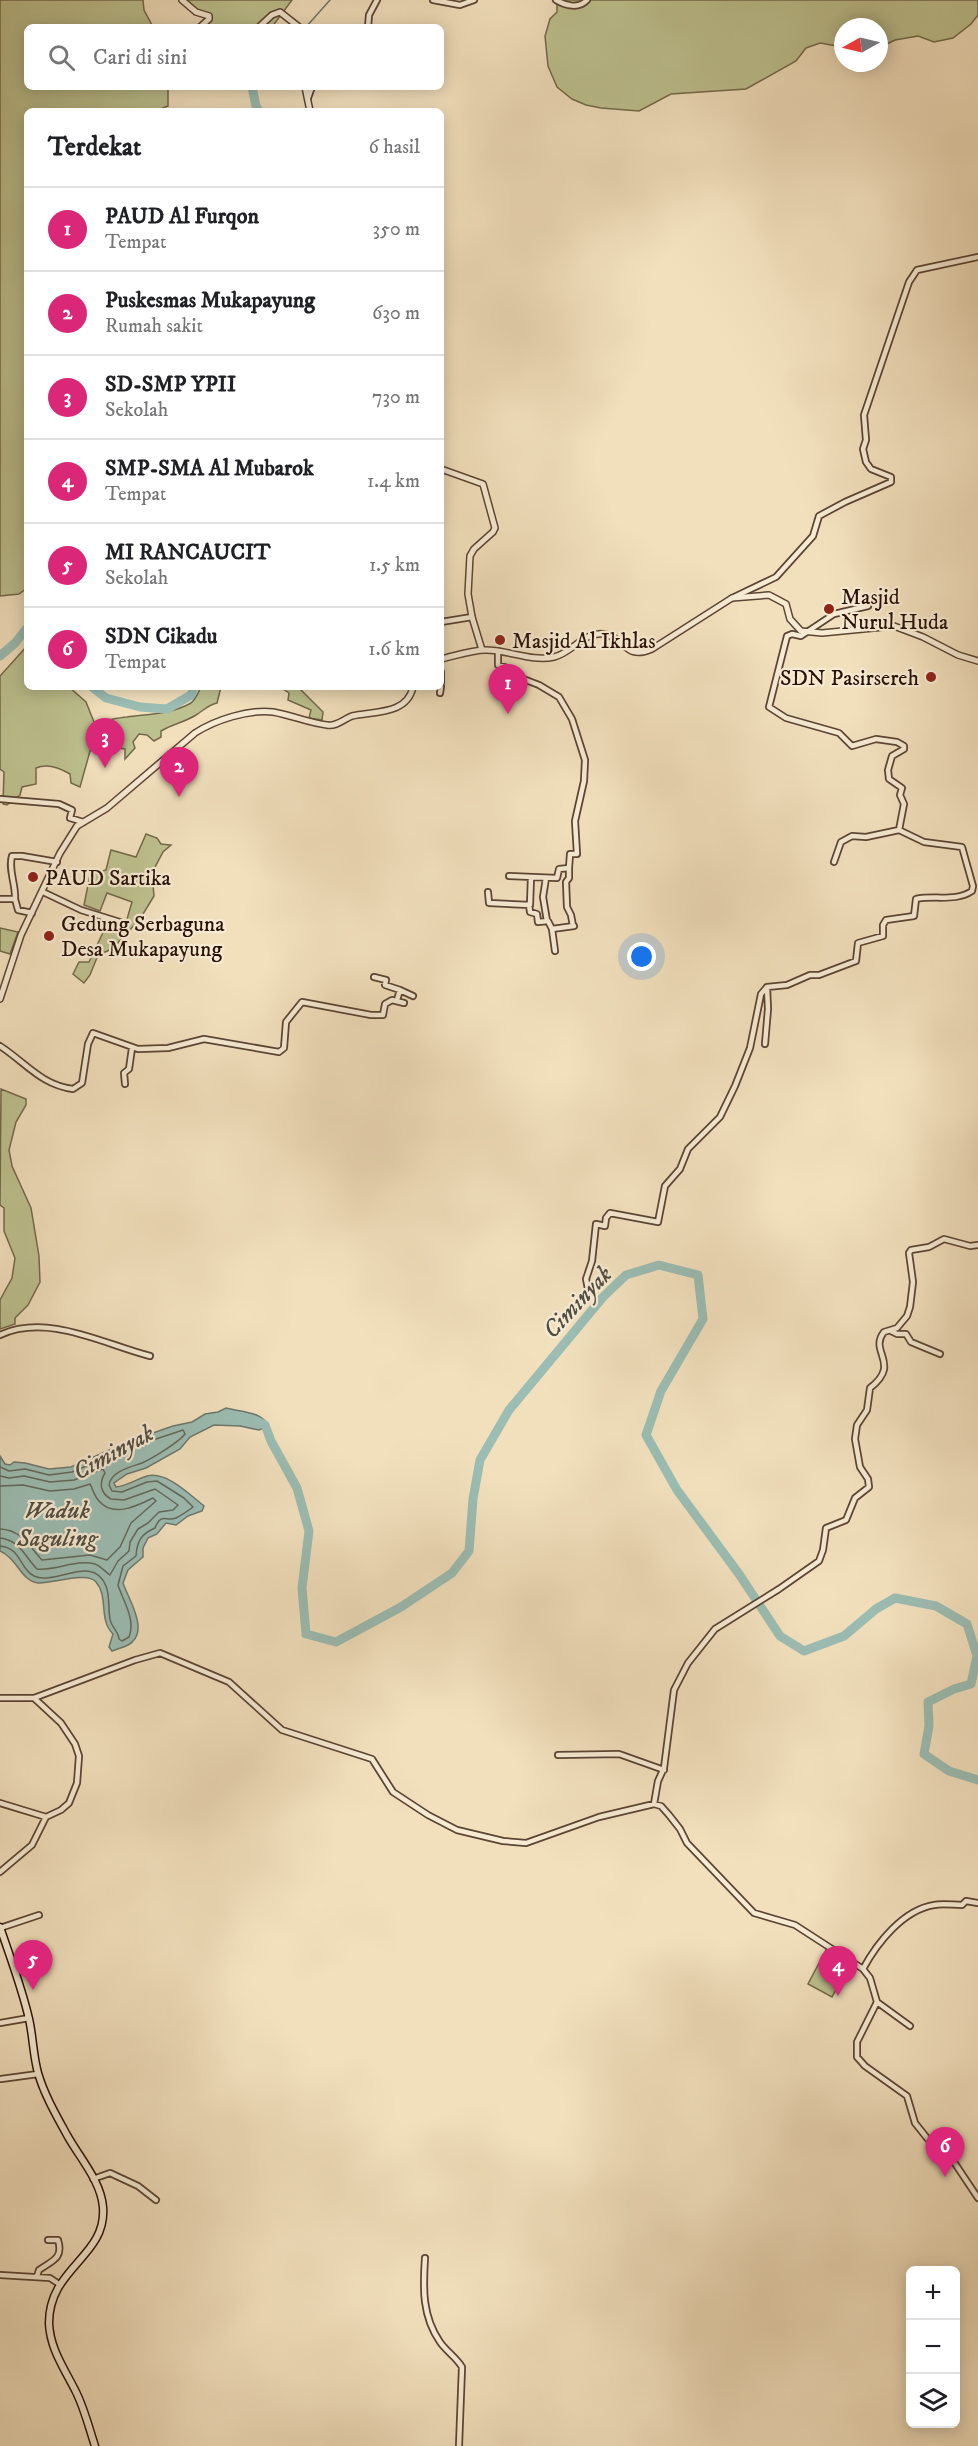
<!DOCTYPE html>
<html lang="id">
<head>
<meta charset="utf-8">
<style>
  :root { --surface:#fff; --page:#f6f6f6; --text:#202124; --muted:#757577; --line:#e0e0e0; --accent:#db2777 }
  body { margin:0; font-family:"IM FELL DW Pica",serif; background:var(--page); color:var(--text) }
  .controls { position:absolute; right:18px; bottom:18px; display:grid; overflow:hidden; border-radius:9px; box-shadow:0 3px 15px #0003 }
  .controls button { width:54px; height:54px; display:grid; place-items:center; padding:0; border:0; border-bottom:2px solid var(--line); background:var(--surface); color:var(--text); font:30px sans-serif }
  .compass { position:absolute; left:834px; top:18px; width:54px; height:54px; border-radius:50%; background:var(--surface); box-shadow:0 3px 15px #0003; rotate:262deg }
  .you { position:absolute; left:642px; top:957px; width:21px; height:21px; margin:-15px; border:4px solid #fff; border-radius:50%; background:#1a73e8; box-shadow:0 0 0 9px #1a73e833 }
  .badge { display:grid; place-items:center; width:39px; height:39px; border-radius:50%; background:var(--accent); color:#fff; font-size:20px; font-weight:700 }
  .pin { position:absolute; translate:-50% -50px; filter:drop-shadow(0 2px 3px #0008) }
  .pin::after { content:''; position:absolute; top:32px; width:21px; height:18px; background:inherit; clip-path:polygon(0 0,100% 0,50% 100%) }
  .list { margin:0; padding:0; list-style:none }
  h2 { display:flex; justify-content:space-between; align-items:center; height:78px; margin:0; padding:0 24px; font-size:26px }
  h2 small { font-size:20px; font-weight:400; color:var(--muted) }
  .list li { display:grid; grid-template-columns:39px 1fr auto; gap:18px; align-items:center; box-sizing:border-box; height:84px; padding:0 24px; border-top:2px solid var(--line) }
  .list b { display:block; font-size:22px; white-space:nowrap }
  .list p { margin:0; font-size:20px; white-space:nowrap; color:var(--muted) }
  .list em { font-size:20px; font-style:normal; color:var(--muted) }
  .icon { flex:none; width:33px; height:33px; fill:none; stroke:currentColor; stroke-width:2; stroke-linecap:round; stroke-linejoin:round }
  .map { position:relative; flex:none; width:978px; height:2446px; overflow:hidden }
  .search { position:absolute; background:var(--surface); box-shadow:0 3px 15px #0003; left:24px; top:24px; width:420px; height:66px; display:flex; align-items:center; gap:15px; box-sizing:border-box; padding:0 21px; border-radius:9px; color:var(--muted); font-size:22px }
  .panel { position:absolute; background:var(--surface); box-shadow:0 3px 15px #0003; left:24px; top:108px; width:420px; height:582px; border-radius:9px }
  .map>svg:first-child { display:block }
  .green { fill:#bdc18f; stroke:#73694a; stroke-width:1.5 }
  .water { fill:#9bbdb3; stroke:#6d786e; stroke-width:1.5 }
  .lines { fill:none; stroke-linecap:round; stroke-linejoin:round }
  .shore { stroke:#62675c; stroke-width:1.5 }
  .stream { stroke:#6d786e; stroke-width:1.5 }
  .river { stroke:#9bbdb3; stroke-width:9 }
  .minor-casing { stroke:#5b4534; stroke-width:8 }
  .tertiary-casing { stroke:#5b4534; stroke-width:8 }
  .secondary-casing { stroke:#291106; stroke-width:9 }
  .minor { stroke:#f7ebd4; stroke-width:4.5 }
  .tertiary { stroke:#f7ebd4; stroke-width:5 }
  .secondary { stroke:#f7ebd4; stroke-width:6 }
  .poi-dot { fill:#8f2418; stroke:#f7ebd4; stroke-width:2 }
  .labels { text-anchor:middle; stroke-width:4.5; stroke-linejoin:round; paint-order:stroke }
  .poi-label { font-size:22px; fill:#291106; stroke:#f7ebd4; text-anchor:start }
  .water-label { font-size:24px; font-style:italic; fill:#514d43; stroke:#f7ebd4 }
</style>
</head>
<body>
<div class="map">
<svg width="978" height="2446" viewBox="0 0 978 2446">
  <rect width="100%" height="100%" fill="#f2e0bd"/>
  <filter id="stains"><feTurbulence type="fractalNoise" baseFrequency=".00333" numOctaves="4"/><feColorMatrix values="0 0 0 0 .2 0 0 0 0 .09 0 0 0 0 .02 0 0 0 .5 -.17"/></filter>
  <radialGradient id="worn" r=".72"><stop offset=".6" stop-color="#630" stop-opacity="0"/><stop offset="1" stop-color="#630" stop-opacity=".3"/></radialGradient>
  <path class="green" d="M0,0H143L144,10L153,27H27V87L168,88V106L156,111H27V588L19,594L0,596Z
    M183,0H292L272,27H202L210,20L208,14L197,11Z
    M557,0H978V15L971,24L953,38L934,42L918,36L895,40L879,48V27H843V47L820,43L806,48L796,61L746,89L671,94L639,111L601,108L586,105L572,99L557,87L548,66L545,36L550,19L557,12Z
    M27,646V687H69L86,702L94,722C105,721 116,718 127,717C148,714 172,714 191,703C196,699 198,693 201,687H221L217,703C208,705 204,710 196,715C185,722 173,724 161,731V737L154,741L147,735L139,734L133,742L135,748L125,759V749L92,744L80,787L71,783L70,774C60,768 47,763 36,768V784L22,787L20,795L7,805L3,804L4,772L0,769V676Z
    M280,687H298L323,712L322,720L309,718L311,710L288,700L289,693Z
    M146,834L157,838L161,844L171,845L163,852L152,873L154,896L140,919L112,949L98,955L90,975L84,983L73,974L79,962H89L108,922L125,926L132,902L107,893L100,911L84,905L90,875L106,870L111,850L136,857Z
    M0,928L18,932L10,954L0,951Z
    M1,1089L26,1099V1105L16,1122L9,1150L12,1166L31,1208L39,1256L40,1282L28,1305L15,1318V1324L0,1329V1300L12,1278L15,1258L4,1231V1208L0,1205Z
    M826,1950L850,1964L832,1997L808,1984Z"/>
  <path class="water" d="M226,1408C240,1412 262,1411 268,1426L259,1430L240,1426L214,1425L190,1437L180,1449L146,1468L127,1474L114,1483L116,1487C127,1486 137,1479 147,1476C167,1471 190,1495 204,1506L202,1511L188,1516L176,1525L166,1523L157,1534L148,1538L143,1548V1557L128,1570L123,1583C128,1598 147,1627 133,1641C129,1647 118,1648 112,1651L109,1647L113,1634C98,1619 109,1597 96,1582C87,1571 52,1584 38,1583C21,1581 18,1559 0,1551V1456L5,1464L10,1465L14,1462L25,1463L49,1469L71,1467L130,1441L173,1426L192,1422L205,1414L218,1412Z"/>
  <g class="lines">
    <path class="shore" d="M0,1467L9,1471L25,1469L49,1475L72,1472L132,1447L183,1430L185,1434C179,1442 153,1458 142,1463C131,1467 111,1471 109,1485L112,1491L122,1492L147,1482L157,1481L184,1498L193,1507C189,1510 180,1516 176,1518C166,1522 161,1512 155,1528C141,1534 137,1541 136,1556L123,1566L118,1585C123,1601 136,1619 129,1637L122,1641L119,1639C118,1630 111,1627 110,1619C108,1608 110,1596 106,1586C93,1553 56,1586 34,1576C19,1569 22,1548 0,1546
      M0,1476L9,1478L24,1476L50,1482L74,1480L103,1469L105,1473C99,1483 100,1493 111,1499L124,1500L155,1489L178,1505L173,1510L159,1512L148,1523L138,1529L130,1542L129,1551L118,1561L110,1575C105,1572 101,1566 95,1564C76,1559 56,1571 37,1569C25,1557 20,1540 0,1538
      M0,1486L23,1485L50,1491L74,1489L90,1484C93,1489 94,1496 99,1501C113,1518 137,1506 153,1498L156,1501L131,1523L120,1547L107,1560L90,1555L42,1560C29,1546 22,1530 0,1529"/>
    <path class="stream" d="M306,27L330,0"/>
    <path class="river" d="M252,87L256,106L259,111
      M0,656L15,643L27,628
      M92,687L106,698L140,707L167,709L191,695L194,687
      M257,1421L265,1425L271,1441L297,1488L309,1531L302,1588L306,1634L336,1642L401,1607L452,1573L469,1551L473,1499L480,1460L509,1410L603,1297L626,1275L659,1265L698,1275L703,1319L661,1391L646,1435L677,1490L739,1574L780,1636L804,1651L844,1636L876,1609L895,1598L936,1606L967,1624L977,1656L971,1684L954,1689L928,1702L929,1726L924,1754L949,1771L978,1780"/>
    <defs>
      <path id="minor" d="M433,0L460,5L474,0
        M556,0C566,6 579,9 587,0
        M368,27L369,15L377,0
        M308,98L312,87
        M732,598L776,577L813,536L819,516L845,502L891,482V477L871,469L866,462L863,449L866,440L864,415L909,282L917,270L978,257
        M441,622L472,617
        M498,651V665L505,667L513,675L539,685L559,697L572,719L585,760L584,781L575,821L577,854H570L569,868L559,869L557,878L509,876
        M441,672V683
        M440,693L441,687
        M0,799L59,804L72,810L70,818L83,822
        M834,862L841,842L852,836L866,837L899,830
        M569,868V878L566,882L567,907L571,915L573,926
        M546,878L543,897L547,921
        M43,892L81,910L123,923
        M488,892L489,903L530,905L531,877
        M0,899H15L18,910L32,913
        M15,899C16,885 8,869 12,856H22L57,862
        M529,904L530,912L537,914L538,922L548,921L552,929L574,926
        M552,929L555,951
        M374,977L386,980L385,985L400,990L397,1000
        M400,990L413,996
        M765,1044L768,1009L767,987
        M0,1046C25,1062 41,1085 73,1089L82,1083L88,1044L93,1033L138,1049L168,1048L204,1039L279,1052L284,1048L286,1022L302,1002L371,1015H383L385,1004L392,1000L404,1003
        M125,1084L124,1073L129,1069L132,1048
        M589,1294L586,1279L592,1261L596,1224L605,1226L606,1218L610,1213L658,1222L665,1186L680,1169L688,1149L720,1117L735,1086L750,1048L761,994L767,987L787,985L810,975H819L856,961L858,943L883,936V925L886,920L914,916L916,899C934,895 956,902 972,891L973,886L962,847L924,842L899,830L904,804L900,795L902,788L889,779L888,770L892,756L904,749V746L897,742L876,739L852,746L839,733L786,718L769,707L787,636L792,634L801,636L834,614L868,606
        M891,1331L897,1334H906L911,1342L940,1354
        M0,1335C48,1313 103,1344 150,1356
        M0,1698H34L135,1660L160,1653L229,1682L282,1730L372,1759L393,1792L428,1815L457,1830L503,1841L526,1843L599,1817L654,1804L661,1806L669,1815L680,1829L687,1843L754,1913L795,1925L863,1969L870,1978L877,2002L857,2042V2057L865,2066L907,2096L915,2123L927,2138L954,2162L978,2198
        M558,1755L619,1754L664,1770
        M0,1803L46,1817
        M654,1804L658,1781L664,1768L674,1690L688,1663L715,1629L779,1589L819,1561L823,1550L826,1528L846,1520L855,1498L869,1487L868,1479L860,1467L855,1439L857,1425L867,1410L870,1388C902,1363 868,1352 884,1332L897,1328L907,1316L910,1307L913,1282L909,1253L911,1250L929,1247L944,1239L970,1246L978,1245
        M0,1872L32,1845L46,1817L61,1810L69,1803L77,1783L79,1756L75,1744L61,1723L34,1698
        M0,1928L39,1915
        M863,1969C877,1943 903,1910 934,1905C943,1903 953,1905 962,1905L966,1901L978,1903
        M877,2002L910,2026
        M0,2023L29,2018
        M1,2079L38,2074
        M93,2179L110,2173L138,2186L156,2200
        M425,2258C423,2288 422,2316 440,2342C446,2351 456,2357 462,2367L459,2446
        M0,2275L50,2278L59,2284
        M37,2276L39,2270C51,2261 64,2259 58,2240H48"/>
      <path id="tertiary" d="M182,0L196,12L209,16V19L200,27
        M259,27L272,15L280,12L299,27
        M305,87L310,111
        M441,469L483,484L495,528L493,532L474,549L470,556L468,594L472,617L482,650
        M441,659C455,656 471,650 486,650C508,650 532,662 554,657C572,653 583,632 603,634C626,637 624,661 652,649L732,598L769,595L786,604L790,619L801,631L822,633L894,626L923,637L958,655L978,661
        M0,999L21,935L60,853L77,826L107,808L195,733C215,720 249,709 273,712C291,715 309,723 327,725C336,727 344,719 352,716C374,711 407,715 413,687"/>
      <path id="secondary" d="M0,1927C10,1957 22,1988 29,2019C33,2036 33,2055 38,2073C44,2094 56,2115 67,2135C79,2157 101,2181 103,2207C107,2257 49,2267 49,2323C50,2349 64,2368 75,2390C84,2407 89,2428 95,2446"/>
    </defs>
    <use href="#minor" class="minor-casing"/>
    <use href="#tertiary" class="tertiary-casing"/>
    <use href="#secondary" class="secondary-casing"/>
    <use href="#minor" class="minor"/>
    <use href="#tertiary" class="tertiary"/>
    <use href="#secondary" class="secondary"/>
  </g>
  <g class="poi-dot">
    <circle cx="829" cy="609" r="6"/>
    <circle cx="500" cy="640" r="6"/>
    <circle cx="931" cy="677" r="6"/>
    <circle cx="33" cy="877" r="6"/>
    <circle cx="49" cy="936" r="6"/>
  </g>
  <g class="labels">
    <g class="poi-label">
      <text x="841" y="604">Masjid<tspan x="841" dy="25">Nurul Huda</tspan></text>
      <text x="512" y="648">Masjid Al Ikhlas</text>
      <text x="919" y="685" text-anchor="end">SDN Pasirsereh</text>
      <text x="45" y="885">PAUD Sartika</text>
      <text x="61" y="931">Gedung Serbaguna<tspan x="61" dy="25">Desa Mukapayung</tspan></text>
    </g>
    <g class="water-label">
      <text transform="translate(577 1302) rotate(-47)" y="8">Ciminyak</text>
      <text transform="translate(113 1452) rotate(-29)" y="8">Ciminyak</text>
      <text x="57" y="1518">Waduk<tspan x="57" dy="28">Saguling</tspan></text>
    </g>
  </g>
  <rect width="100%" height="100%" filter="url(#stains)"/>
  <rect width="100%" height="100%" fill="url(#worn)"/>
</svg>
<div class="controls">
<button>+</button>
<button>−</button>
<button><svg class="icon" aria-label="layers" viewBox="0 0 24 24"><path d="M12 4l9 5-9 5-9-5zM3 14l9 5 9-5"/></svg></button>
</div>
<svg class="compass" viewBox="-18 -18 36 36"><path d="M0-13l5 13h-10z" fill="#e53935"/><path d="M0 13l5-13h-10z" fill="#757577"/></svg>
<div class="you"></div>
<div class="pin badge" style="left:508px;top:714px">1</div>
<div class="pin badge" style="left:179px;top:797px">2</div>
<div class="pin badge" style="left:105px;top:768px">3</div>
<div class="pin badge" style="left:838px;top:1996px">4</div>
<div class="pin badge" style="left:33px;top:1990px">5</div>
<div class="pin badge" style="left:945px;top:2177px">6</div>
<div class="search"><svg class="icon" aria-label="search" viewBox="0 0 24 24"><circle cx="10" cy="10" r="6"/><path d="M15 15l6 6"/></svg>Cari di sini</div>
<section class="panel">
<h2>Terdekat<small>6 hasil</small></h2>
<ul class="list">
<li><span class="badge">1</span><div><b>PAUD Al Furqon</b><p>Tempat</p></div><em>350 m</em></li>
<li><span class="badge">2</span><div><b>Puskesmas Mukapayung</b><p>Rumah sakit</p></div><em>630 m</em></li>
<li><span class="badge">3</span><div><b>SD-SMP YPII</b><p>Sekolah</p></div><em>730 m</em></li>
<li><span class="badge">4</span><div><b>SMP-SMA Al Mubarok</b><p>Tempat</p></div><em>1.4 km</em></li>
<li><span class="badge">5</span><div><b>MI RANCAUCIT</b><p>Sekolah</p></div><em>1.5 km</em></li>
<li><span class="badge">6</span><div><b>SDN Cikadu</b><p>Tempat</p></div><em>1.6 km</em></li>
</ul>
</section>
</div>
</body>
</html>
